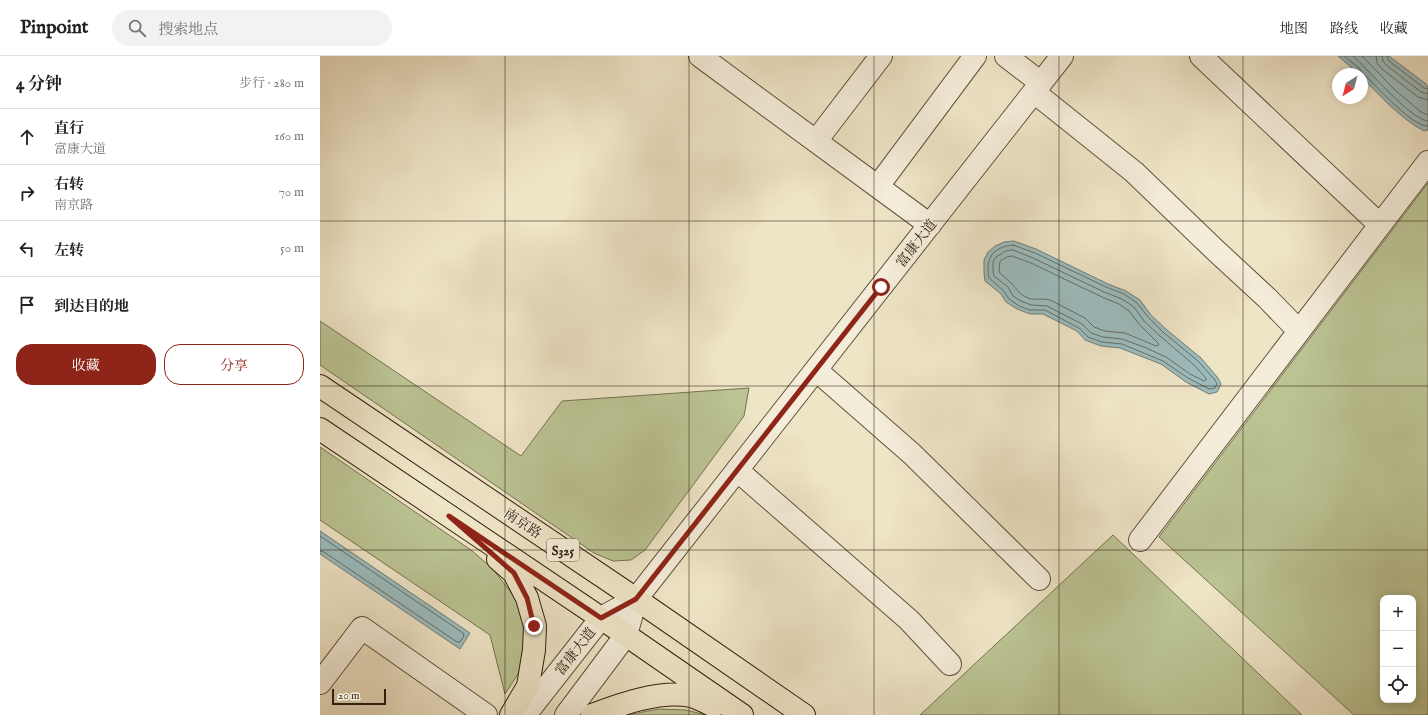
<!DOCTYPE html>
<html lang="zh">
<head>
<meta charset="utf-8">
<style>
  :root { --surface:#fff; --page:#f2f2f2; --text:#222; --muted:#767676; --line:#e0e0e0; --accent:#8f2418 }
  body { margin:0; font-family:"IM FELL English","Noto Serif SC",serif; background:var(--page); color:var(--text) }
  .controls { position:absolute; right:12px; bottom:12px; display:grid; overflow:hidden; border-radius:8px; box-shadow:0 2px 10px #0003 }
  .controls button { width:36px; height:36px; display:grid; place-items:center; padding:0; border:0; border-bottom:1px solid var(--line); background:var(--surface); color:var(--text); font:20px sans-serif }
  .compass { position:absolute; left:1012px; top:12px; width:36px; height:36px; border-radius:50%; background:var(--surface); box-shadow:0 2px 10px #0003; rotate:216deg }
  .scale { position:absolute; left:12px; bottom:10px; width:54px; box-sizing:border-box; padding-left:4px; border:2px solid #31210d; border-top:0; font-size:11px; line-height:14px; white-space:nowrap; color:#31210d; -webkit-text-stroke:3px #f4edda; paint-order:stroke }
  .stop { position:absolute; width:12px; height:12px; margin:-9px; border:3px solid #8f2418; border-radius:50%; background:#fff }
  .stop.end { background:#8f2418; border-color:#fff; box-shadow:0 1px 4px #0008 }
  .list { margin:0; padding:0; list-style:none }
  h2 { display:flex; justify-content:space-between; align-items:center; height:52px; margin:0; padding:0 16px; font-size:17px }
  h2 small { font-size:13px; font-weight:400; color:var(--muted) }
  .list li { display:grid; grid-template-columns:26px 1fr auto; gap:12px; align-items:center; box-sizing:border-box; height:56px; padding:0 16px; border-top:1px solid var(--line) }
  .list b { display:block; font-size:15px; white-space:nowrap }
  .list p { margin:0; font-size:13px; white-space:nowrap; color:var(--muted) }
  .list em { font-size:13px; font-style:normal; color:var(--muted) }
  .actions { display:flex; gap:8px; padding:12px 16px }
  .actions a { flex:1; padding:9px 0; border:1px solid var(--accent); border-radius:16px; text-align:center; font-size:14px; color:var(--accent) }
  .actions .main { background:var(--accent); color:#fff }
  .icon { flex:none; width:22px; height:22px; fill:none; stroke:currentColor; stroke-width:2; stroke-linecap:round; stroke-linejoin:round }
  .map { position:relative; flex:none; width:1108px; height:659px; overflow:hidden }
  header { display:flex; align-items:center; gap:24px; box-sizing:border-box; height:56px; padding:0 20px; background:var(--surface); border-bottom:1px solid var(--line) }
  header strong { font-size:19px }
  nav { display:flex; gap:22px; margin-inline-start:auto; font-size:14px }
  .search { width:280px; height:36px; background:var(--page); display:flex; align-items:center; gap:10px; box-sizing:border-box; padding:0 14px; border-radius:22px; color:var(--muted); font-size:15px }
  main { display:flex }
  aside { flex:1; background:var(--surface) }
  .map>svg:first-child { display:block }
  .green { fill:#bbc393; stroke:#767250; fill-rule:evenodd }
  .water { fill:#9cbcbe; stroke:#717e77 }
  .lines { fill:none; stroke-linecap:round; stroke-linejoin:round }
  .shore { stroke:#666e66; stroke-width:1 }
  .minor-casing { stroke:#60523b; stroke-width:24 }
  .major-casing { stroke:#31210d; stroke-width:24 }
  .minor { stroke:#f4edda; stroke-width:22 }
  .major { stroke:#eee4c6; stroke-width:22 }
  .route { stroke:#8f2418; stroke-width:5 }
  .grid { fill:none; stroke:#31210d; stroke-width:1; stroke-opacity:0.55 }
  .labels { text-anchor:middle; stroke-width:3; stroke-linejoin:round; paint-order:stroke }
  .shield { fill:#f4edda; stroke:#6c5e4a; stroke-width:1 }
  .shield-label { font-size:13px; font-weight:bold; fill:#31210d }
  .street-label { font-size:14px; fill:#31210d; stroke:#f4edda }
</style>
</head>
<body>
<header>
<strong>Pinpoint</strong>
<div class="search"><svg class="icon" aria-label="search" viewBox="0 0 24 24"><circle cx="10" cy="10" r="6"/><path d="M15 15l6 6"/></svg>搜索地点</div>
<nav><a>地图</a><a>路线</a><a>收藏</a></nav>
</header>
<main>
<aside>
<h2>4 分钟<small>步行 · 280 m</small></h2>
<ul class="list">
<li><svg class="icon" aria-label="ahead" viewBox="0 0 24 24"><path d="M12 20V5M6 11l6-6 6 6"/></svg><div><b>直行</b><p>富康大道</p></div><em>160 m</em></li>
<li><svg class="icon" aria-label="right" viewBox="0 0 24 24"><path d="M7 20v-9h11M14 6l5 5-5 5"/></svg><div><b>右转</b><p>南京路</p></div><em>70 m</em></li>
<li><svg class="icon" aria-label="left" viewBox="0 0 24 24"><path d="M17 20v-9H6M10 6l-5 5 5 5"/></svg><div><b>左转</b></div><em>50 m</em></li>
<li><svg class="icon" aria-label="arrive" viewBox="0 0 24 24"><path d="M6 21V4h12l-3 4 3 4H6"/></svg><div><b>到达目的地</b></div></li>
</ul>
<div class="actions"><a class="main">收藏</a><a>分享</a></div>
</aside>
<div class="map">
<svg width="1108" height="659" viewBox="0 0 1108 659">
  <rect width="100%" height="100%" fill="#eee4c6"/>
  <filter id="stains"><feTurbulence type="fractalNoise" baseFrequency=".005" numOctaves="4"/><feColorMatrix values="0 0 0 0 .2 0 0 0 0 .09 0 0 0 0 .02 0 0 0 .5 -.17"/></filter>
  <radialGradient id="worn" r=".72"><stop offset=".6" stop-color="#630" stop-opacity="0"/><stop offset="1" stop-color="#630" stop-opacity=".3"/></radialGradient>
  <path class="green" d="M1108,127V659H1034L839,481ZM1063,542H1093V644H1063Z
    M0,265L201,400L242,345L429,332L424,360L325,494L311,504L293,505L274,497L0,309Z
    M0,391L151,494L172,512L193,539L207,564V599L198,618L185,638L170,579L0,464Z
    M793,479L982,659H600Z
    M339,653L366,654L386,659H307Z"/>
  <path class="water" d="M1018,0H1069L1106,28L1108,31V74L1104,75C1080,62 1061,41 1042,21V18H1039Z
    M694,185L716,193L788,228L806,235L820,244L831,259L847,274L881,302L898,322L901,328L897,336L889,338L866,326L841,308L800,292L781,290L765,284L757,275L723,258H710L697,253L686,246L681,238L665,225L664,217V204L668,196L675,190L684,186Z
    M0,475L150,577L140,593L0,498Z"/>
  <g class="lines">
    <path class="shore" d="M1024,0L1038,11L1043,18L1046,20C1057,31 1094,72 1108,70
      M1033,0C1047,12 1092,65 1108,65
      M1042,0L1075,34L1101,56L1108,59
      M1056,0L1057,7L1062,13L1098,41L1108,44
      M1062,0L1063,5L1066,9L1101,36L1108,38
      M1067,0L1069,5L1104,32L1108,33
      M693,189L715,197L786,231L804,238L817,247L828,261L844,277L878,305L895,324L897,328L895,332L889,333L868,322L843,305L802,288L782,286L768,281L759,272L725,254H710L699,250L689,243L684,235L669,222C665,202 673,191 693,189Z
      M693,194L713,202L784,236L802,243L814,251L824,265L840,280L874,309L886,322V324L884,325L870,318L846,301L824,291L802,283L783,281L771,277L762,268L727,250L711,249L701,245L693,240L688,231L674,220L673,216V206L676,201L686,195Z
      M692,200L711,207L782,241L799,248L809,255L820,269L838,287L839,289L836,290L805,277L785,275L774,271L765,262L730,244C723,242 717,244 711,243C699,239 698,234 691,227C687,223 683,220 679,216L680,205L687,201Z
      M0,480L143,577L144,580L140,586H137L4,496L0,495"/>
    <defs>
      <path id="minor" d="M380,0L610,169
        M686,0L721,27
        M881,0L1060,169
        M714,36L814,116L894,193L947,242L979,275
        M496,85L561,0
        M558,130L655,0
        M496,314L592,398L719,523
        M417,414L589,564L630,608
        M820,484L1108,106
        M0,627L42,572L166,659
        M205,659L281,562L316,543
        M246,659L306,579L316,543L742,0"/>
      <path id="major" d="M0,330L316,543L484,659
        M0,373L306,579L422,659
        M178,503L194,517L207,542L215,570L214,594L208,630L191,659
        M272,659C301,648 340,634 371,640C379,642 387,647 394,650"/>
    </defs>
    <use href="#minor" class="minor-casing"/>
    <use href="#major" class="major-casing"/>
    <use href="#minor" class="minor"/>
    <use href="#major" class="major"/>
  </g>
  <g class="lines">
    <path class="route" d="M214,570L207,542L194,517L129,460L281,562L316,543L561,231"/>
  </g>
  <path class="grid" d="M185,0V659M369,0V659M554,0V659M739,0V659M923,0V659M0,165H1108M0,330H1108M0,494H1108"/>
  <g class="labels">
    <rect class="shield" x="227" y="483" width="32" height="22" rx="3"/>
    <g class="shield-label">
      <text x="243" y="499">S325</text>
    </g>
    <g class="street-label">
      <text transform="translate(596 187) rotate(-52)" y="5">富康大道</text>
      <text transform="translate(203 467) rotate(34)" y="5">南京路</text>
      <text transform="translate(255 595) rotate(-52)" y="5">富康大道</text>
    </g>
  </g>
  <rect width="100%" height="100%" filter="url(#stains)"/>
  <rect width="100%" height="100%" fill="url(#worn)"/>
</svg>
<div class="controls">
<button>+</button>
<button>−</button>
<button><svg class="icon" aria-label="locate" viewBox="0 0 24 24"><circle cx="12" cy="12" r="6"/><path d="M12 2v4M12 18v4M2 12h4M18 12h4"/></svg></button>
</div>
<svg class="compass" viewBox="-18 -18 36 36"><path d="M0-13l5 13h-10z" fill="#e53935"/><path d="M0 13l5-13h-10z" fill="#767676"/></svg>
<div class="scale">20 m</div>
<div class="stop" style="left:561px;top:231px"></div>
<div class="stop end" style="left:214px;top:570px"></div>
</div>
</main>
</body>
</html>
